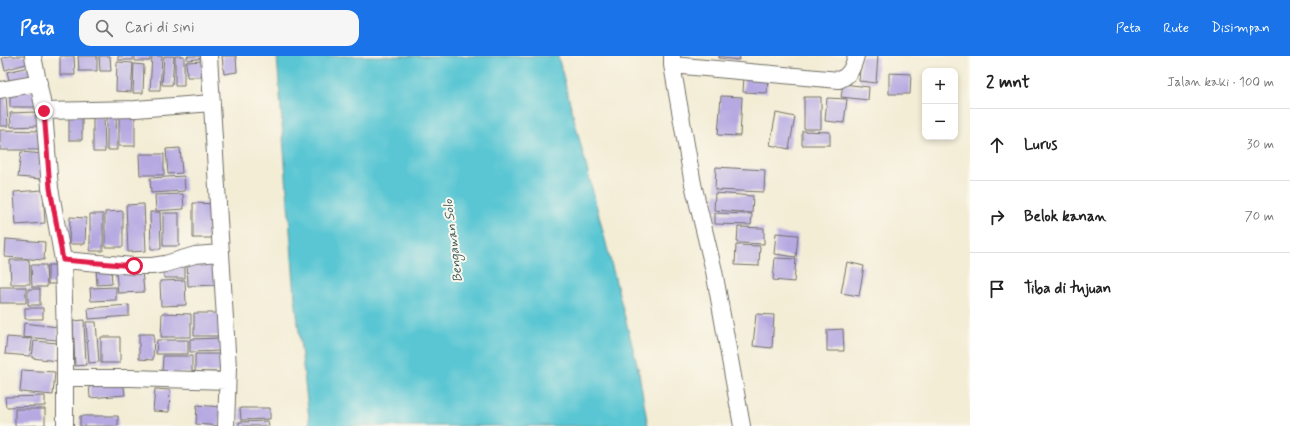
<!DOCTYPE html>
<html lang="id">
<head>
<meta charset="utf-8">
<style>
  :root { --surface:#fff; --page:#f6f6f6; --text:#222; --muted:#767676; --line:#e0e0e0; --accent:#1a73e8 }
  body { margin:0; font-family:Mynerve,sans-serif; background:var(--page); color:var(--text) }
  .controls { position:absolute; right:12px; top:12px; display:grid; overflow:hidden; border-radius:8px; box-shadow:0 2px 6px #0003 }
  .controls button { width:36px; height:36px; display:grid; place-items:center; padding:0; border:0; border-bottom:1px solid var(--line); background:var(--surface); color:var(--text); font:20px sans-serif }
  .stop { position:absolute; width:12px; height:12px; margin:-9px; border:3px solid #e11d48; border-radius:50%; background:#fff }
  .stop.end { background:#e11d48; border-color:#fff; box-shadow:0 1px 4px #0008 }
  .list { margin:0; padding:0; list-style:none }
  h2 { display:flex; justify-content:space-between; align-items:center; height:52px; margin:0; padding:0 16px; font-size:17px }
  h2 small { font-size:13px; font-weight:400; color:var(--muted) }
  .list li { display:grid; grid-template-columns:26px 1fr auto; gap:12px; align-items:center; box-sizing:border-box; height:72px; padding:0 16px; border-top:1px solid var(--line) }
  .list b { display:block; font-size:15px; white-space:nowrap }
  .list em { font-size:13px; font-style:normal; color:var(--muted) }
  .icon { flex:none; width:22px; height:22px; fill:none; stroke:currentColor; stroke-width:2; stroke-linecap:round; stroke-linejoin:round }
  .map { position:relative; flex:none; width:970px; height:370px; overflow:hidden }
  header { display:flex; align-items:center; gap:24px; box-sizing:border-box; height:56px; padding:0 20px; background:var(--accent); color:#fff }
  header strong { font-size:19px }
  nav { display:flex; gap:22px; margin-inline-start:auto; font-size:14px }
  .search { width:280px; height:36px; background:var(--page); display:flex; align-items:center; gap:10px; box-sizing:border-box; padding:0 14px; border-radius:12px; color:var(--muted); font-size:15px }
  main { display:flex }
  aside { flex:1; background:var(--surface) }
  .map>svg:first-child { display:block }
  .water { fill:#5ac6d3; stroke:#42787f }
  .building { fill:#b6a9e2 }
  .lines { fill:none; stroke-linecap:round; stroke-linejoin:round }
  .street-casing { stroke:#716f67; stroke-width:18 }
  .street { stroke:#fff; stroke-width:16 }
  .route { stroke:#e11d48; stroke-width:5 }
  .labels { text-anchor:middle; stroke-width:4; stroke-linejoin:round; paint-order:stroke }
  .water-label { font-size:13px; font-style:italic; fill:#395a5d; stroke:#fbf7ec }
</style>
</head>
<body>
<header>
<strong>Peta</strong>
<div class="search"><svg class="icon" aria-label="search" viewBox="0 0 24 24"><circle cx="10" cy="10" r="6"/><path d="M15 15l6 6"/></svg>Cari di sini</div>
<nav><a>Peta</a><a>Rute</a><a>Disimpan</a></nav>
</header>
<main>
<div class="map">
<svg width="970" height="370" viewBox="0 0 970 370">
  <rect width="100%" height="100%" fill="#fbf7ec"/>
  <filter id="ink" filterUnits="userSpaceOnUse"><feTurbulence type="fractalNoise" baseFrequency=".025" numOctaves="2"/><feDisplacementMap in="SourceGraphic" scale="8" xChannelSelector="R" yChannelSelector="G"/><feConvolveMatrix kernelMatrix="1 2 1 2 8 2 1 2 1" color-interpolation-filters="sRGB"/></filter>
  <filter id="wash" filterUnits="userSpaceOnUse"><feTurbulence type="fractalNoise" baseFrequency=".012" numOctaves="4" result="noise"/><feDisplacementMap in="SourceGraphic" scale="16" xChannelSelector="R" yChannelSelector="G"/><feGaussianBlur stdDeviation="0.9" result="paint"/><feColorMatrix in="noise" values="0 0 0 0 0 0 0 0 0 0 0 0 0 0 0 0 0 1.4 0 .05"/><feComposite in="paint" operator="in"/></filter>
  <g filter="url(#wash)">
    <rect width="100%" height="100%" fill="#f3edd6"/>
    <path class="water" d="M277,0H558L638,312L648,370H310L295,241Z"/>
    <g id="blocks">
      <path class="building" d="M9,0H31L33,6L5,14L2,2Z
        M60,0H74L75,19H60Z
        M78,0H97V15H79Z
        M99,0H110L111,15H100Z
        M118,0H133V4H118Z
        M135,0H150V5H135Z
        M152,0H162L160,34H150Z
        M164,0H174L172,29H162Z
        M175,0H184V30H175Z
        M187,0H207V2L187,4Z
        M222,0H236L237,16L224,18Z
        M719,0H740L739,4L719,2Z
        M861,0H878L876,27L859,25Z
        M203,5L204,21H187L186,6Z
        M117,6L133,7L131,36L116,35Z
        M134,8L144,9L143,37H133Z
        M33,10L36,22L10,28L7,16Z
        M889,17L911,18L910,38H889Z
        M744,20L768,21L767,37L743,36Z
        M843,28L869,31L868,44L841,41Z
        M10,35H39V51H10Z
        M0,38H6L8,70H0Z
        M721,40L742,41L740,80L718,79Z
        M804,41H821V73H804Z
        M827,42L847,43L844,67L825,65Z
        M36,56L37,70L11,71L10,57Z
        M107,57H116L117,94H107Z
        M776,57L795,61L789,93L770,89Z
        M69,59H82V84H69Z
        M119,59H135V90H119Z
        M93,61H104L105,96H93Z
        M0,74L42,75V94H0Z
        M802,75L830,76V89H802Z
        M180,92L182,117L168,118L166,93Z
        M21,96L44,98L41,123L18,121Z
        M139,98H164V119H140Z
        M716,111L765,114L764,136L715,134Z
        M184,120L185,135L151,137L150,122Z
        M43,134L45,167L16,169L14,136Z
        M715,137L753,140L752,157L714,154Z
        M183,138L184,153L156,155L155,139Z
        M193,147L217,148V182H193Z
        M144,148L146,195L128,196L126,149Z
        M123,155V191H105V156Z
        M150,156H160L161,193H151Z
        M163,157H179V190H163Z
        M715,157L752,158L751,169L715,168Z
        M90,158H103V195H90Z
        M70,161L86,162L85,188H69Z
        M738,171L764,172V188L737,187Z
        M776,177L798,179L796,201L774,198Z
        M6,183L45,186L44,204L5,201Z
        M736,189L760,190L759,210L735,209Z
        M775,202L796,203L794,226L773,224Z
        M219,203L220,229L188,230L187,204Z
        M10,204H29L30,228H11Z
        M847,206L864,210L859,240L841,237Z
        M31,209H46L47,231H32Z
        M48,209H61V228H48Z
        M185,210V222H164V211Z
        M96,211H111L112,228L97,229Z
        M142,215L144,236L118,237L116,217Z
        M185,224L186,249L161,250L160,225Z
        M0,231H26V247H0Z
        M116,231V244L91,245L90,232Z
        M28,233H40V249H28Z
        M129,249V260L89,263L88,252Z
        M25,252H43V263H25Z
        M162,257L191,258V281H161Z
        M194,257H221V280H194Z
        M756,258L774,259L772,292L753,290Z
        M84,264L86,309L75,310L73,265Z
        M86,266H96L99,306L89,307Z
        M24,267L58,271L57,284L23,281Z
        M843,273L844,295H827V274Z
        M139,278H154L153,304L139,303Z
        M7,281L32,283L30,300L5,298Z
        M101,281H120V307H101Z
        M222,282V295L190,296V283Z
        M157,284H188V298H156Z
        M34,285L58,287L57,305L32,302Z
        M195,298H221V316H195Z
        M163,300H192V317H162Z
        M22,314L55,316L53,339L20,336Z
        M123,324L125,339L90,342L89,327Z
        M155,333L170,334L169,356L153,355Z
        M45,340V350L6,351L5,341Z
        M197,349L221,351L220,370L196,368Z
        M240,352H270V363L241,364Z
        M15,353H45V369L15,370Z
        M80,360H118V370H80Z
        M268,365L269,370H239V366Z"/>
    </g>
  </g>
  <g filter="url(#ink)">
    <use href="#blocks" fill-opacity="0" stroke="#716f67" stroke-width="1"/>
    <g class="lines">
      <defs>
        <path id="street" d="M33,0L44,55L50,132L63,204L65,285V370
          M209,0L228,312L226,370
          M672,0V9L693,128L714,215L742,370
          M672,9L839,24C850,20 853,11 856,0
          M0,34L39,27
          M44,55L136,53L212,47
          M63,204L134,210H152L165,208L195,199L220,197
          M65,322H131L227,325"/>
      </defs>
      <use href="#street" class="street-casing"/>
      <use href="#street" class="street"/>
    </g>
  </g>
  <g class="lines" filter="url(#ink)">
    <path class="route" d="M44,55L50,132L63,204L134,210"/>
  </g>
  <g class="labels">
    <g class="water-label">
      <text transform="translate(452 185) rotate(-97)" y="5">Bengawan Solo</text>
    </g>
  </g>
</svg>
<div class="controls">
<button>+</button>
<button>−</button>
</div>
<div class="stop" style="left:134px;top:210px"></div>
<div class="stop end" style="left:44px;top:55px"></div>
</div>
<aside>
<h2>2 mnt<small>Jalan kaki · 100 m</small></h2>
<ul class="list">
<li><svg class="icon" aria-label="ahead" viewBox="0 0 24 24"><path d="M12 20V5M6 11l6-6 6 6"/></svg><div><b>Lurus</b></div><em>30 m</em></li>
<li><svg class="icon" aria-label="right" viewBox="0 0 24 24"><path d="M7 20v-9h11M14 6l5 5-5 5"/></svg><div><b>Belok kanan</b></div><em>70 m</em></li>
<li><svg class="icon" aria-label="arrive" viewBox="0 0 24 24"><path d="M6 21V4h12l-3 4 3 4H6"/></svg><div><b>Tiba di tujuan</b></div></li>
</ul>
</aside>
</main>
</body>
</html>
